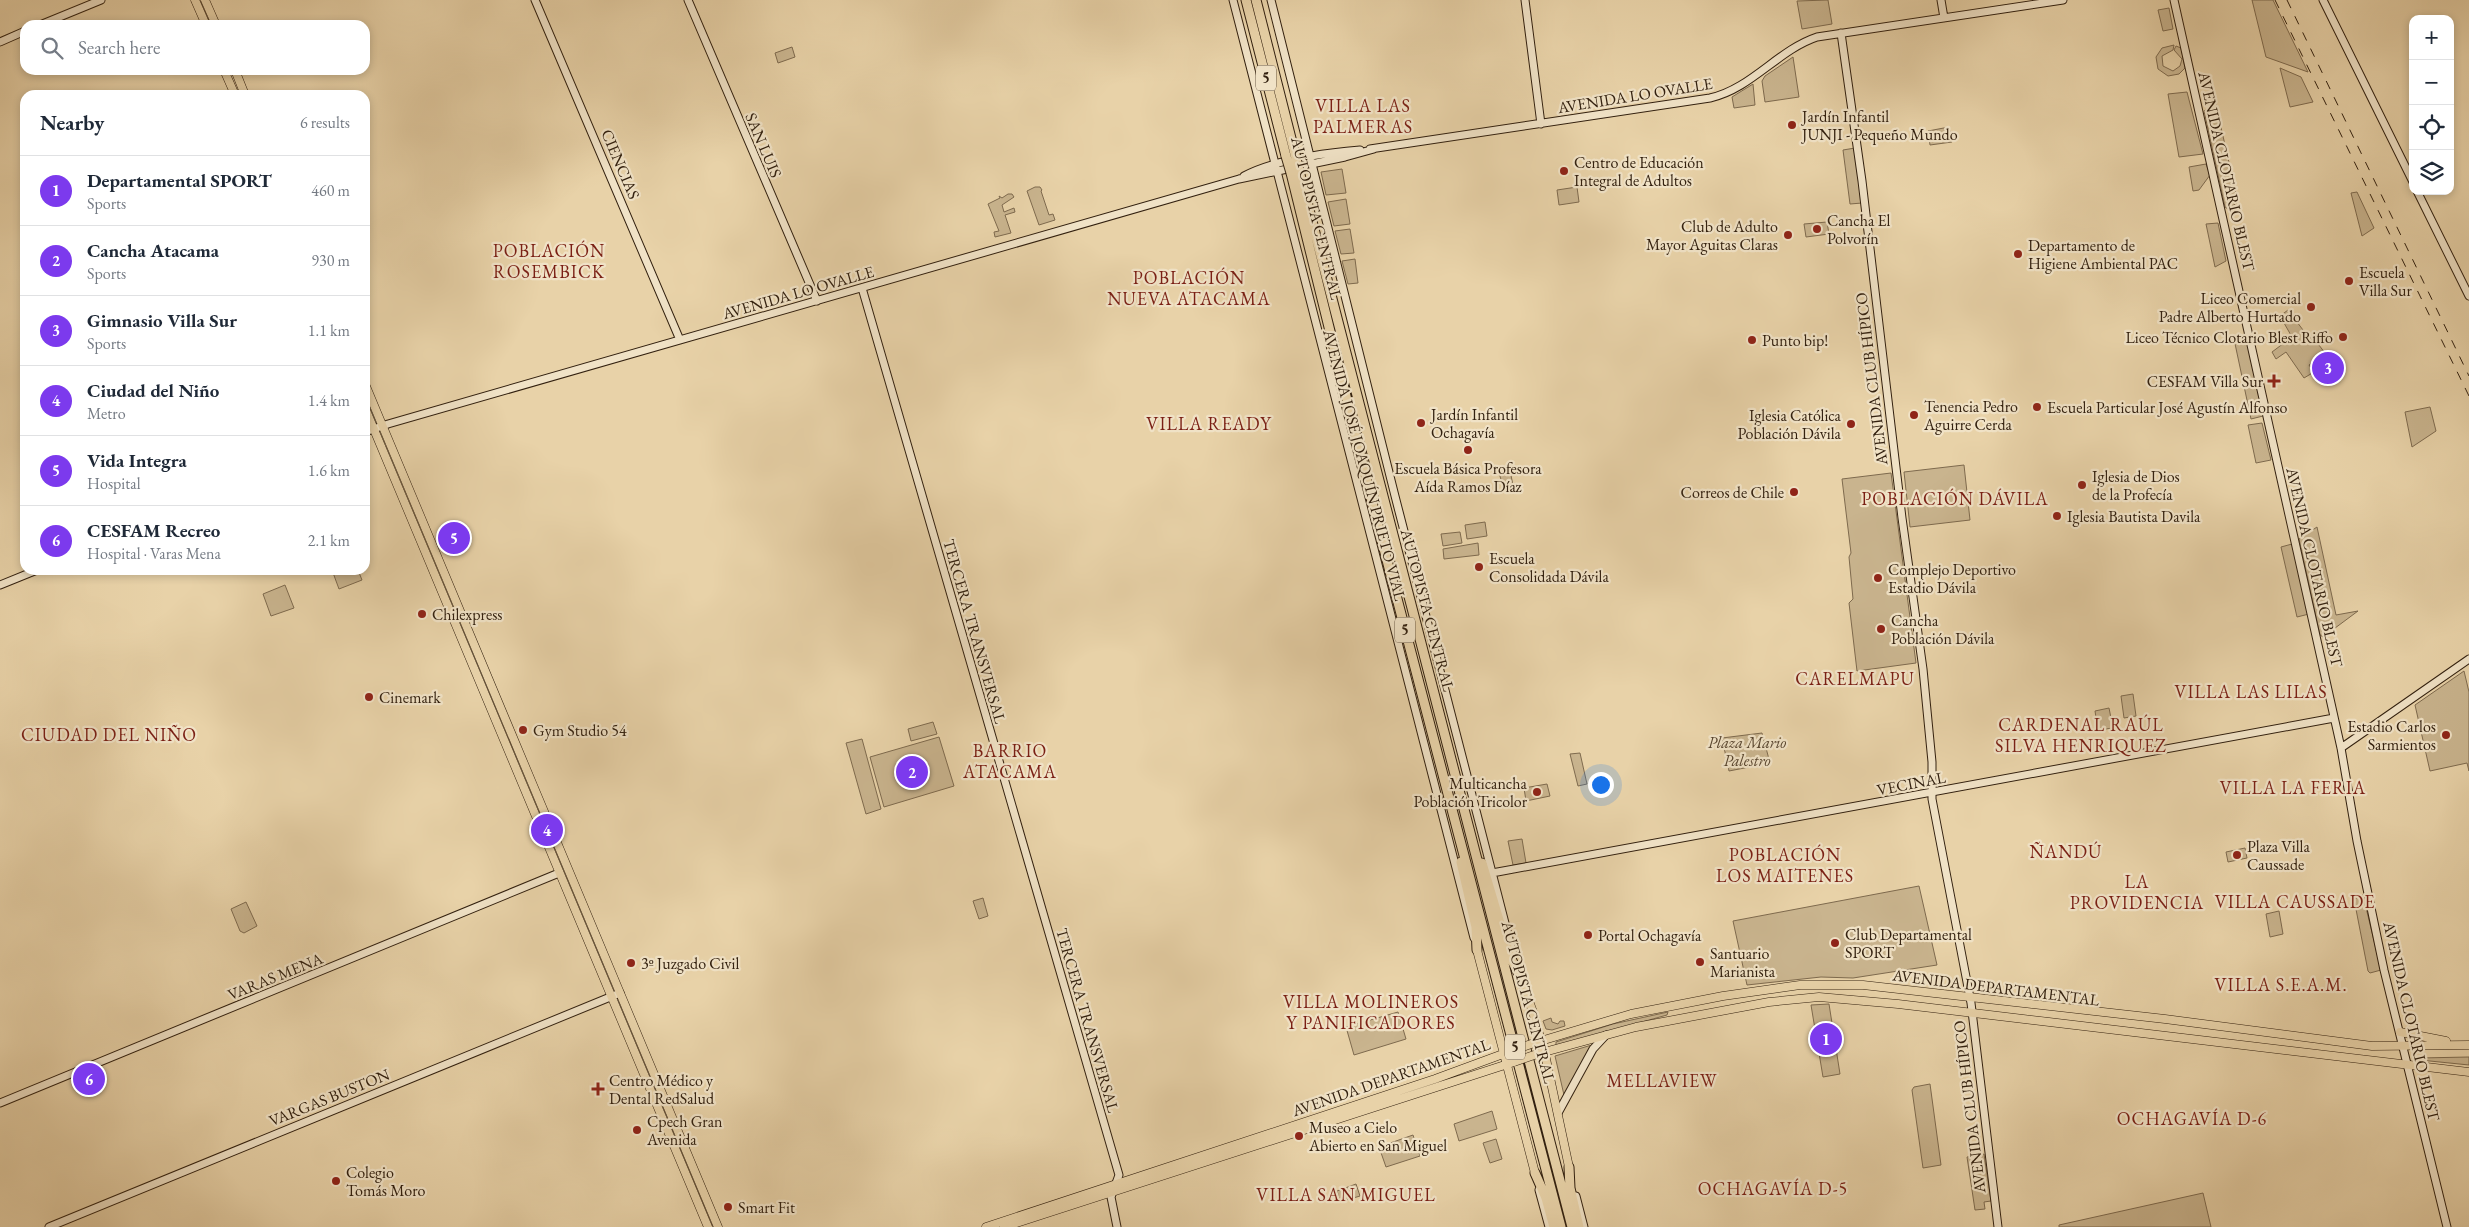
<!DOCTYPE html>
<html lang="en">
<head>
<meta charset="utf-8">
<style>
  :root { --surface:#fff; --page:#f6f6f7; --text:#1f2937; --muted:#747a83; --line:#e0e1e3; --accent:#7c3aed }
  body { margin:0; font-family:"EB Garamond",serif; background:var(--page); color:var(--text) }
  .controls { position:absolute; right:15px; top:15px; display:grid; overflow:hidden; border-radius:10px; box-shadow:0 2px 8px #0003 }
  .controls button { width:45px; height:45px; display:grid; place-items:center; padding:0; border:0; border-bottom:1px solid var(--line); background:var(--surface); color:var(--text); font:25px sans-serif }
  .you { position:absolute; left:1600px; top:784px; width:18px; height:18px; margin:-12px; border:4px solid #fff; border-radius:50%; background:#1a73e8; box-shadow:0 0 0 8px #1a73e833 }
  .badge { display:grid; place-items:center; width:32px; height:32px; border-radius:50%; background:var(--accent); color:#fff; font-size:16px; font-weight:700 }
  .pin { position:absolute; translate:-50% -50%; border:2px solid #fff; box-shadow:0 1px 5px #0006 }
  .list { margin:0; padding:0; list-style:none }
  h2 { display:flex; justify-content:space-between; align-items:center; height:65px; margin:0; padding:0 20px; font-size:21px }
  h2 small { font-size:16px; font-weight:400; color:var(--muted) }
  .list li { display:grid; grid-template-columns:32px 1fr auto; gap:15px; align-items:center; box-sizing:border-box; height:70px; padding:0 20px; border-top:1px solid var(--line) }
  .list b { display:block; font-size:19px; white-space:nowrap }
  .list p { margin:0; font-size:16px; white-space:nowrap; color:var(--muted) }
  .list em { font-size:16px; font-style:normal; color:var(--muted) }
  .icon { flex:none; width:28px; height:28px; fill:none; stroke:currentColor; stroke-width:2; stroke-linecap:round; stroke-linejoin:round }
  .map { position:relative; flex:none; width:2469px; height:1227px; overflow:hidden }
  .search { position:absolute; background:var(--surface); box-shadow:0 2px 8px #0003; left:20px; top:20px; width:350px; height:55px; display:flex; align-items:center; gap:12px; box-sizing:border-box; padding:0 18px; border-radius:15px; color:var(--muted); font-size:19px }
  .panel { position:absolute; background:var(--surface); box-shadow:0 2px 8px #0003; left:20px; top:90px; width:350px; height:485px; border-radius:15px }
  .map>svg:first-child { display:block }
  .green { fill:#c9b48e; stroke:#7e6a4e }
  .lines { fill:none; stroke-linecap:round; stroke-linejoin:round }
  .secondary-casing { stroke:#32200f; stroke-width:9 }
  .primary-casing { stroke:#32200f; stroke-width:9 }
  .highway-casing { stroke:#32200f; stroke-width:11 }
  .secondary { stroke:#f0e2c6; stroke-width:7 }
  .primary { stroke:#e8d2a8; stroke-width:8 }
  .highway { stroke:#e8d2a8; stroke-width:9 }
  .rail { stroke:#32200f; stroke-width:1; stroke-dasharray:9 9; stroke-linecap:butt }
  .primary-bridge-casing { stroke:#32200f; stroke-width:9; stroke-linecap:butt }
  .highway-bridge-casing { stroke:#32200f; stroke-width:11; stroke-linecap:butt }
  .primary-bridge { stroke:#e8d2a8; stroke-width:8 }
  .highway-bridge { stroke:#e8d2a8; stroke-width:9 }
  .poi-dot { fill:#8f2418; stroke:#f0e2c6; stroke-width:2 }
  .labels { text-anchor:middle; stroke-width:4.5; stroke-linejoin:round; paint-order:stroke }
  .shield { fill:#f0e2c6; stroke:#6b5a46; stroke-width:1 }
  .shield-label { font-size:15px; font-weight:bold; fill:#32200f }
  .street-label { font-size:16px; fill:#32200f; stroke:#f0e2c6 }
  .poi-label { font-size:16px; fill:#32200f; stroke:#f0e2c6; text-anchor:start }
  .park-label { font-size:16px; font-style:italic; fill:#58452f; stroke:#f0e2c6 }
  .neighbourhood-label { font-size:18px; letter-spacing:1px; fill:#7a1f14; stroke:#f0e2c6 }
</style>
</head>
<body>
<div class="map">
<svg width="2469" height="1227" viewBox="0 0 2469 1227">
  <rect width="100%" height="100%" fill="#e8d2a8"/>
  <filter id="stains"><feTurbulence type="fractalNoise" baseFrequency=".004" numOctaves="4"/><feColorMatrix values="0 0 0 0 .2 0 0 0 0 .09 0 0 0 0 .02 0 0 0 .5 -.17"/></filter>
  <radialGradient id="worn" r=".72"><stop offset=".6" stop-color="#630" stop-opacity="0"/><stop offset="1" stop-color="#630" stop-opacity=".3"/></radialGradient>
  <path class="green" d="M1828,0L1832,24L1802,29L1797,1Z
    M2252,0H2273L2308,72L2266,57Z
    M2169,8L2173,29L2163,31L2158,10Z
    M2174,45L2173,50L2162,56L2163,66L2173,71L2180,66L2182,59L2174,50L2176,46L2181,48L2185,68L2179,74L2168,76L2158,69L2156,57L2162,48Z
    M792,47L795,57L778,63L775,53Z
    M1793,57L1799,97L1765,102L1762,81L1765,76Z
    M2280,68L2301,77L2313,102L2290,107Z
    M1753,84L1755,105L1734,108L1732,97Z
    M2187,92L2203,154L2179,157L2168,94Z
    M2215,101L2238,202L2228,209L2225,207L2204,111Z
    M1949,127L1952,142L1930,145L1928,131Z
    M1855,148L1862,203L1850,204L1843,150Z
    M2206,164L2210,175L2199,190L2193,191L2189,167Z
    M1342,169L1346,193L1326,195L1321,172Z
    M1035,187H1040L1042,190L1041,191L1049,215L1053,214L1055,220L1039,225L1027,191Z
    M1577,187L1579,202L1559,205L1557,190Z
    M2357,192L2374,228L2362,236L2351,193Z
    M1008,194H1012L1014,197L1002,205L1004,212L1014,208L1015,212L1005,215L1011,233L995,237L994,232L999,231L988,204L1000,198L999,196L1002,198Z
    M1346,199L1350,224L1334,226L1328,202Z
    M1827,222L1829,234L1806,237L1804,224Z
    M2218,223L2226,261L2215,267L2206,224Z
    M1350,229L1354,253L1341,254L1335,231Z
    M1355,259L1358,283L1348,284L1342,261Z
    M2288,310L2309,338L2312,336L2325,353L2309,365L2314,372L2304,378L2286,352L2276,359L2272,352L2292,337L2280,316Z
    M2246,336L2263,416L2251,419L2234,339Z
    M2430,407L2436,431L2412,447L2405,412Z
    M2262,423L2271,460L2256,463L2248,425Z
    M1964,465L1970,520L1910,527L1904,472Z
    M1509,466L1513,485L1503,487L1498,469Z
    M1891,473L1916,663L1857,671L1849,603L1853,599L1849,557L1851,553L1842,479Z
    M1485,522L1487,536L1467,539L1465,525Z
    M2317,527L2336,615L2358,611L2323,637L2320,635L2299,539Z
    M1460,532L1462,543L1443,546L1441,534Z
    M1478,543L1479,555L1444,559L1443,549Z
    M2292,544L2309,614L2297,617L2281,547Z
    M332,570H358L362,580L339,589Z
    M285,585L294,608L271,616L263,594Z
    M2464,671L2469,692V771L2467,763L2430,771L2415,705Z
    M2133,694L2136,716L2124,718L2121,696Z
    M2109,708L2113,728L2098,730L2095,711Z
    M933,722L937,734L911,741L908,729Z
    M1762,733L1770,763L1729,771L1722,738Z
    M939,737L954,786L884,807L870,757Z
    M862,739L881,809L866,814L846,743Z
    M1580,753L1587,784L1578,786L1570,754Z
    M1547,784L1550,796L1526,801L1524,788Z
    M1522,839L1526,863L1513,865L1508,841Z
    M2245,848L2247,858L2228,862L2226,852Z
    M1919,886L1937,965L1853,978L1821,977L1747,985L1733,921Z
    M2363,895L2381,970L2370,973L2368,971L2354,899Z
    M983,898L988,916L979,919L973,901Z
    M246,902L257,926L244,933L240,931L231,909Z
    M2279,911L2283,934L2270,937L2266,914Z
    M1829,1004L1840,1074L1823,1077L1811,1005Z
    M1398,1012L1406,1039L1354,1055L1346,1027Z
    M1668,1012L1667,1015L1556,1046V1042L1613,1024Z
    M1551,1018L1552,1022L1558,1024L1560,1021H1564L1565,1026L1552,1030L1546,1029L1543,1021Z
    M1595,1044L1564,1095L1555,1056Z
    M2469,1057V1065L2420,1060L2419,1058Z
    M1930,1084L1941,1165L1923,1168L1912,1090L1914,1087Z
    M1492,1111L1497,1129L1459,1141L1454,1124Z
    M1413,1135L1420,1156L1386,1167L1379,1147Z
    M1496,1139L1502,1159L1490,1163L1483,1143Z
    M1984,1154L1991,1201L1984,1202L1985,1209L1975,1210L1967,1157Z
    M1356,1184L1360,1196L1340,1202L1337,1191Z
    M2203,1193L2211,1227H2059V1225Z"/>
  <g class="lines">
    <defs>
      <path id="secondary" d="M535,0L680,340
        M688,0L817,301
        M1233,0L1474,938
        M1271,0L1395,496L1513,954
        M1525,0L1541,124
        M1941,0L1944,18
        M2174,0L2341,748L2357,841L2384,970L2447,1227
        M2323,0L2413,182
        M40,25L101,0
        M1841,33L1862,181L1902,518L1923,669L1932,762V799L1971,1003L1998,1227
        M0,42L25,31
        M1370,149L1710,98C1751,89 1778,50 1817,37L2063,0
        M1244,176C1274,160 1325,153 1360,150
        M2417,191L2469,296
        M862,288L1119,1175L1111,1197L1117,1227
        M365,432L388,424L1239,179L1345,157L1374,149
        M0,585L37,570
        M2341,748L2469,659
        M1492,873L2334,718
        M0,1103L559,873
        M1558,1113L1593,1049L1606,1035
        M1539,1190L1549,1227
        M1576,1196L1584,1227
        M49,1227L620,993"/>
      <path id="primary" d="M195,0L206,25
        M205,0L216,25
        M224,70L235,95
        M235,70L245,95
        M365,384L718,1227
        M365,408L708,1227
        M1477,950L1535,1173
        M1519,974L1533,1012L1546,1059L1569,1167
        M2400,1032L2446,1041
        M1534,1043L1631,1014L1723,996L1800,985H1863L2165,1019L2372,1046L2469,1045
        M1537,1054L1636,1027L1769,1002L1819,997L1898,1004L2469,1072
        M986,1227L1435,1079L1511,1051
        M1004,1227L1514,1062"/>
      <path id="highway" d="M1246,0L1286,156
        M1256,0L1295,154
        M1299,171L1572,1227
        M1291,173L1377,522L1561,1227
        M1461,862L1476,927L1477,950
        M1482,863L1510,957L1519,974
        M1569,1167L1570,1188L1579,1227
        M1535,1173L1546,1198L1554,1227"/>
    </defs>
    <use href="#secondary" class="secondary-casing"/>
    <use href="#primary" class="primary-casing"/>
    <use href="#highway" class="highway-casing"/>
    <use href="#secondary" class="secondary"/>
    <use href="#primary" class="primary"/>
    <use href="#highway" class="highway"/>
    <path class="rail" d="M2275,0L2469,396
      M2287,0L2469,376"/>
    <defs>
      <path id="primary-bridge" d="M1511,1051L1534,1043
        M1514,1062L1537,1054"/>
      <path id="highway-bridge" d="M1295,154L1299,171
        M1286,156L1291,173"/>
    </defs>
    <use href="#primary-bridge" class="primary-bridge-casing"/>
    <use href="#highway-bridge" class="highway-bridge-casing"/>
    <use href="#primary-bridge" class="primary-bridge"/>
    <use href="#highway-bridge" class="highway-bridge"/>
  </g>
  <g class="poi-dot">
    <circle cx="1792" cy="125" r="5"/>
    <circle cx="1564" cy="171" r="5"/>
    <circle cx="1817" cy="229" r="5"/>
    <circle cx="1788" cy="235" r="5"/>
    <circle cx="2018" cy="254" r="5"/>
    <circle cx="2349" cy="281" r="5"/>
    <circle cx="2311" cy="307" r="5"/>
    <circle cx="2343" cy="337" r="5"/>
    <circle cx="1752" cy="340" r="5"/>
    <path d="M2271.5 373.5h5v5h5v5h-5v5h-5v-5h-5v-5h5z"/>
    <circle cx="2037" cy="407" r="5"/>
    <circle cx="1914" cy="415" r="5"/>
    <circle cx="1421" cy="423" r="5"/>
    <circle cx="1851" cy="424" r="5"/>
    <circle cx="1468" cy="450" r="5"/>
    <circle cx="2082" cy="485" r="5"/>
    <circle cx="1794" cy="492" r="5"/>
    <circle cx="2057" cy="516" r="5"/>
    <circle cx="1479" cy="567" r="5"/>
    <circle cx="1878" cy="578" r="5"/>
    <circle cx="422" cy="614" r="5"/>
    <circle cx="1881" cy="629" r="5"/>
    <circle cx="369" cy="697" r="5"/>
    <circle cx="523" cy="730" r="5"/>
    <circle cx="2446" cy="735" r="5"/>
    <circle cx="1537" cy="792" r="5"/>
    <circle cx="2237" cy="855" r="5"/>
    <circle cx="1588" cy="935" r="5"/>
    <circle cx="1835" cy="943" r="5"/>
    <circle cx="1700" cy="962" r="5"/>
    <circle cx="631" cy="963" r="5"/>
    <path d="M595.5 1081.5h5v5h5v5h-5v5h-5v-5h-5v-5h5z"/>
    <circle cx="637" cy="1130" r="5"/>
    <circle cx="1299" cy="1136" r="5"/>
    <circle cx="336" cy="1181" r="5"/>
    <circle cx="728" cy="1207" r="5"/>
  </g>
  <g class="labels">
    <g class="shield">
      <rect x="1256" y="65.5" width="20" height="25" rx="4"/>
      <rect x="1395" y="617.5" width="20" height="25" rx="4"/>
      <rect x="1505" y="1034.5" width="20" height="25" rx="4"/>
    </g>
    <g class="shield-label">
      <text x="1266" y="83">5</text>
      <text x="1405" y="635">5</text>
      <text x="1515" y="1052">5</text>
    </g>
    <g class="street-label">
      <text transform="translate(1635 95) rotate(-9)" y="6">AVENIDA LO OVALLE</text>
      <text transform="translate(764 145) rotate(67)" y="6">SAN LUIS</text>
      <text transform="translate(621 164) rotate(67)" y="6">CIENCIAS</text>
      <text transform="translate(2227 171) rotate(77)" y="6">AVENIDA CLOTARIO BLEST</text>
      <text transform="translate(1317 218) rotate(76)" y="6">AUTOPISTA CENTRAL</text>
      <text transform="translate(798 292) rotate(-16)" y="6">AVENIDA LO OVALLE</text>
      <text transform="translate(1871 379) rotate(-97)" y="6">AVENIDA CLUB HÍPICO</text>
      <text transform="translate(1365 465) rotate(75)" y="6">AVENIDA JOSÉ JOAQUÍN PRIETO VIAL</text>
      <text transform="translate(2315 567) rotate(77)" y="6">AVENIDA CLOTARIO BLEST</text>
      <text transform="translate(1428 610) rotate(75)" y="6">AUTOPISTA CENTRAL</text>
      <text transform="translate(975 631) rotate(74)" y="6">TERCERA TRANSVERSAL</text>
      <text transform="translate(1911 783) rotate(-11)" y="6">VECINAL</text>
      <text transform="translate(275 976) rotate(-22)" y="6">VARAS MENA</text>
      <text transform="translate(1996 987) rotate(7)" y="6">AVENIDA DEPARTAMENTAL</text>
      <text transform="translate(1529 1002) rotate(75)" y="6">AUTOPISTA CENTRAL</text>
      <text transform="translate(1088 1020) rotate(74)" y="6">TERCERA TRANSVERSAL</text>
      <text transform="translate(2412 1021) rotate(77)" y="6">AVENIDA CLOTARIO BLEST</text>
      <text transform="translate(1391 1077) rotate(-19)" y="6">AVENIDA DEPARTAMENTAL</text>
      <text transform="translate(329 1097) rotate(-22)" y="6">VARGAS BUSTON</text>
      <text transform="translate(1969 1107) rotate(-97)" y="6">AVENIDA CLUB HÍPICO</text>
    </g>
    <g class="poi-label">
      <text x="1802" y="122">Jardín Infantil<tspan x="1802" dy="18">JUNJI - Pequeño Mundo</tspan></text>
      <text x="1574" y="168">Centro de Educación<tspan x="1574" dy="18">Integral de Adultos</tspan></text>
      <text x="1827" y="226">Cancha El<tspan x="1827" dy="18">Polvorín</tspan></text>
      <text x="1778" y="232" text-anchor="end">Club de Adulto<tspan x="1778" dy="18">Mayor Aguitas Claras</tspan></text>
      <text x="2028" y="251">Departamento de<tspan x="2028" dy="18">Higiene Ambiental PAC</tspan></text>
      <text x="2359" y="278">Escuela<tspan x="2359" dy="18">Villa Sur</tspan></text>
      <text x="2301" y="304" text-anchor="end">Liceo Comercial<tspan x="2301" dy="18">Padre Alberto Hurtado</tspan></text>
      <text x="2333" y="343" text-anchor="end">Liceo Técnico Clotario Blest Riffo</text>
      <text x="1762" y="346">Punto bip!</text>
      <text x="2263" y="387" text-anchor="end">CESFAM Villa Sur</text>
      <text x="1924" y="412">Tenencia Pedro<tspan x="1924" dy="18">Aguirre Cerda</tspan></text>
      <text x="2047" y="413">Escuela Particular José Agustín Alfonso</text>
      <text x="1431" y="420">Jardín Infantil<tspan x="1431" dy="18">Ochagavía</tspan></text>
      <text x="1841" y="421" text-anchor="end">Iglesia Católica<tspan x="1841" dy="18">Población Dávila</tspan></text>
      <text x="1468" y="474" text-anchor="middle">Escuela Básica Profesora<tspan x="1468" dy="18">Aída Ramos Díaz</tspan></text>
      <text x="2092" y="482">Iglesia de Dios<tspan x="2092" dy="18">de la Profecía</tspan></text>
      <text x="1784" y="498" text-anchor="end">Correos de Chile</text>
      <text x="2067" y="522">Iglesia Bautista Davila</text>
      <text x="1489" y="564">Escuela<tspan x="1489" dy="18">Consolidada Dávila</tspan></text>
      <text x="1888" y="575">Complejo Deportivo<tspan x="1888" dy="18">Estadio Dávila</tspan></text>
      <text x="432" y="620">Chilexpress</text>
      <text x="1891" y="626">Cancha<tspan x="1891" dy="18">Población Dávila</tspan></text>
      <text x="379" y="703">Cinemark</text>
      <text x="2436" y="732" text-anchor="end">Estadio Carlos<tspan x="2436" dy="18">Sarmientos</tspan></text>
      <text x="533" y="736">Gym Studio 54</text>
      <text x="1527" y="789" text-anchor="end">Multicancha<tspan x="1527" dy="18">Población Tricolor</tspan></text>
      <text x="2247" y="852">Plaza Villa<tspan x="2247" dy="18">Caussade</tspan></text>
      <text x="1845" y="940">Club Departamental<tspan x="1845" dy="18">SPORT</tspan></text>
      <text x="1598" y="941">Portal Ochagavía</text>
      <text x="1710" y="959">Santuario<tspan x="1710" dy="18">Marianista</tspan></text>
      <text x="641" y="969">3º Juzgado Civil</text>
      <text x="609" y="1086">Centro Médico y<tspan x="609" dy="18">Dental RedSalud</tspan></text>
      <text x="647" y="1127">Cpech Gran<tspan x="647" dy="18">Avenida</tspan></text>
      <text x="1309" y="1133">Museo a Cielo<tspan x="1309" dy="18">Abierto en San Miguel</tspan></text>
      <text x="346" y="1178">Colegio<tspan x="346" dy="18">Tomás Moro</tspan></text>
      <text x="738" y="1213">Smart Fit</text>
    </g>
    <g class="park-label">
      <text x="1747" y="748">Plaza Mario<tspan x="1747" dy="18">Palestro</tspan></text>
    </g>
    <g class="neighbourhood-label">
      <text x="1363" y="112">VILLA LAS<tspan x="1363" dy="21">PALMERAS</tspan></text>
      <text x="549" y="257">POBLACIÓN<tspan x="549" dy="21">ROSEMBICK</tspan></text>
      <text x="1189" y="284">POBLACIÓN<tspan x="1189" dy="21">NUEVA ATACAMA</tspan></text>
      <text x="1209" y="430">VILLA READY</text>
      <text x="1955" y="505">POBLACIÓN DÁVILA</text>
      <text x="1855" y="685">CARELMAPU</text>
      <text x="2251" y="698">VILLA LAS LILAS</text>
      <text x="2081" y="731">CARDENAL RAÚL<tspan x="2081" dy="21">SILVA HENRIQUEZ</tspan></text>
      <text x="109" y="741">CIUDAD DEL NIÑO</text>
      <text x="1010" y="757">BARRIO<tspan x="1010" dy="21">ATACAMA</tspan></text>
      <text x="2293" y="794">VILLA LA FERIA</text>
      <text x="2066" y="858">ÑANDÚ</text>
      <text x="1785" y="861">POBLACIÓN<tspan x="1785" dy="21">LOS MAITENES</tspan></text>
      <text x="2137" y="888">LA<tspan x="2137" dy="21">PROVIDENCIA</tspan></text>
      <text x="2295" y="908">VILLA CAUSSADE</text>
      <text x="2281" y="991">VILLA S.E.A.M.</text>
      <text x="1371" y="1008">VILLA MOLINEROS<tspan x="1371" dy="21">Y PANIFICADORES</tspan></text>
      <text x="1662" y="1087">MELLAVIEW</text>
      <text x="2192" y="1125">OCHAGAVÍA D-6</text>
      <text x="1773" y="1195">OCHAGAVÍA D-5</text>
      <text x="1346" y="1201">VILLA SAN MIGUEL</text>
    </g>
  </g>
  <rect width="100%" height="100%" filter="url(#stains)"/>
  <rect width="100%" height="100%" fill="url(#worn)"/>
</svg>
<div class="controls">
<button>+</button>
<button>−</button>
<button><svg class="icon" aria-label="locate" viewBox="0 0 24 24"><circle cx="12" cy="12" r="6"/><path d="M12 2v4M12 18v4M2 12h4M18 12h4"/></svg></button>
<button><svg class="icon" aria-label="layers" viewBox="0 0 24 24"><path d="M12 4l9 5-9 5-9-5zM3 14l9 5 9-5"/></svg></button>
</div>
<div class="you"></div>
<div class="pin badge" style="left:1826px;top:1039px">1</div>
<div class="pin badge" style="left:912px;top:772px">2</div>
<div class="pin badge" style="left:2328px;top:368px">3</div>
<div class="pin badge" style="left:547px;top:830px">4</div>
<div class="pin badge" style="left:454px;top:538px">5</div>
<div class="pin badge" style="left:89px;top:1079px">6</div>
<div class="search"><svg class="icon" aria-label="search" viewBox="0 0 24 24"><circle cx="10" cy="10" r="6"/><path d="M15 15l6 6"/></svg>Search here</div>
<section class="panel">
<h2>Nearby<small>6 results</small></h2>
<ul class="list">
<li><span class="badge">1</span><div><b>Departamental SPORT</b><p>Sports</p></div><em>460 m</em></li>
<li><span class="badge">2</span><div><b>Cancha Atacama</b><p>Sports</p></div><em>930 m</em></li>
<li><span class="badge">3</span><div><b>Gimnasio Villa Sur</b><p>Sports</p></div><em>1.1 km</em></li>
<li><span class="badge">4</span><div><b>Ciudad del Niño</b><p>Metro</p></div><em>1.4 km</em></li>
<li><span class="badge">5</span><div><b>Vida Integra</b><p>Hospital</p></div><em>1.6 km</em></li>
<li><span class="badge">6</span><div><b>CESFAM Recreo</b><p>Hospital · Varas Mena</p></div><em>2.1 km</em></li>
</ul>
</section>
</div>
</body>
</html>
